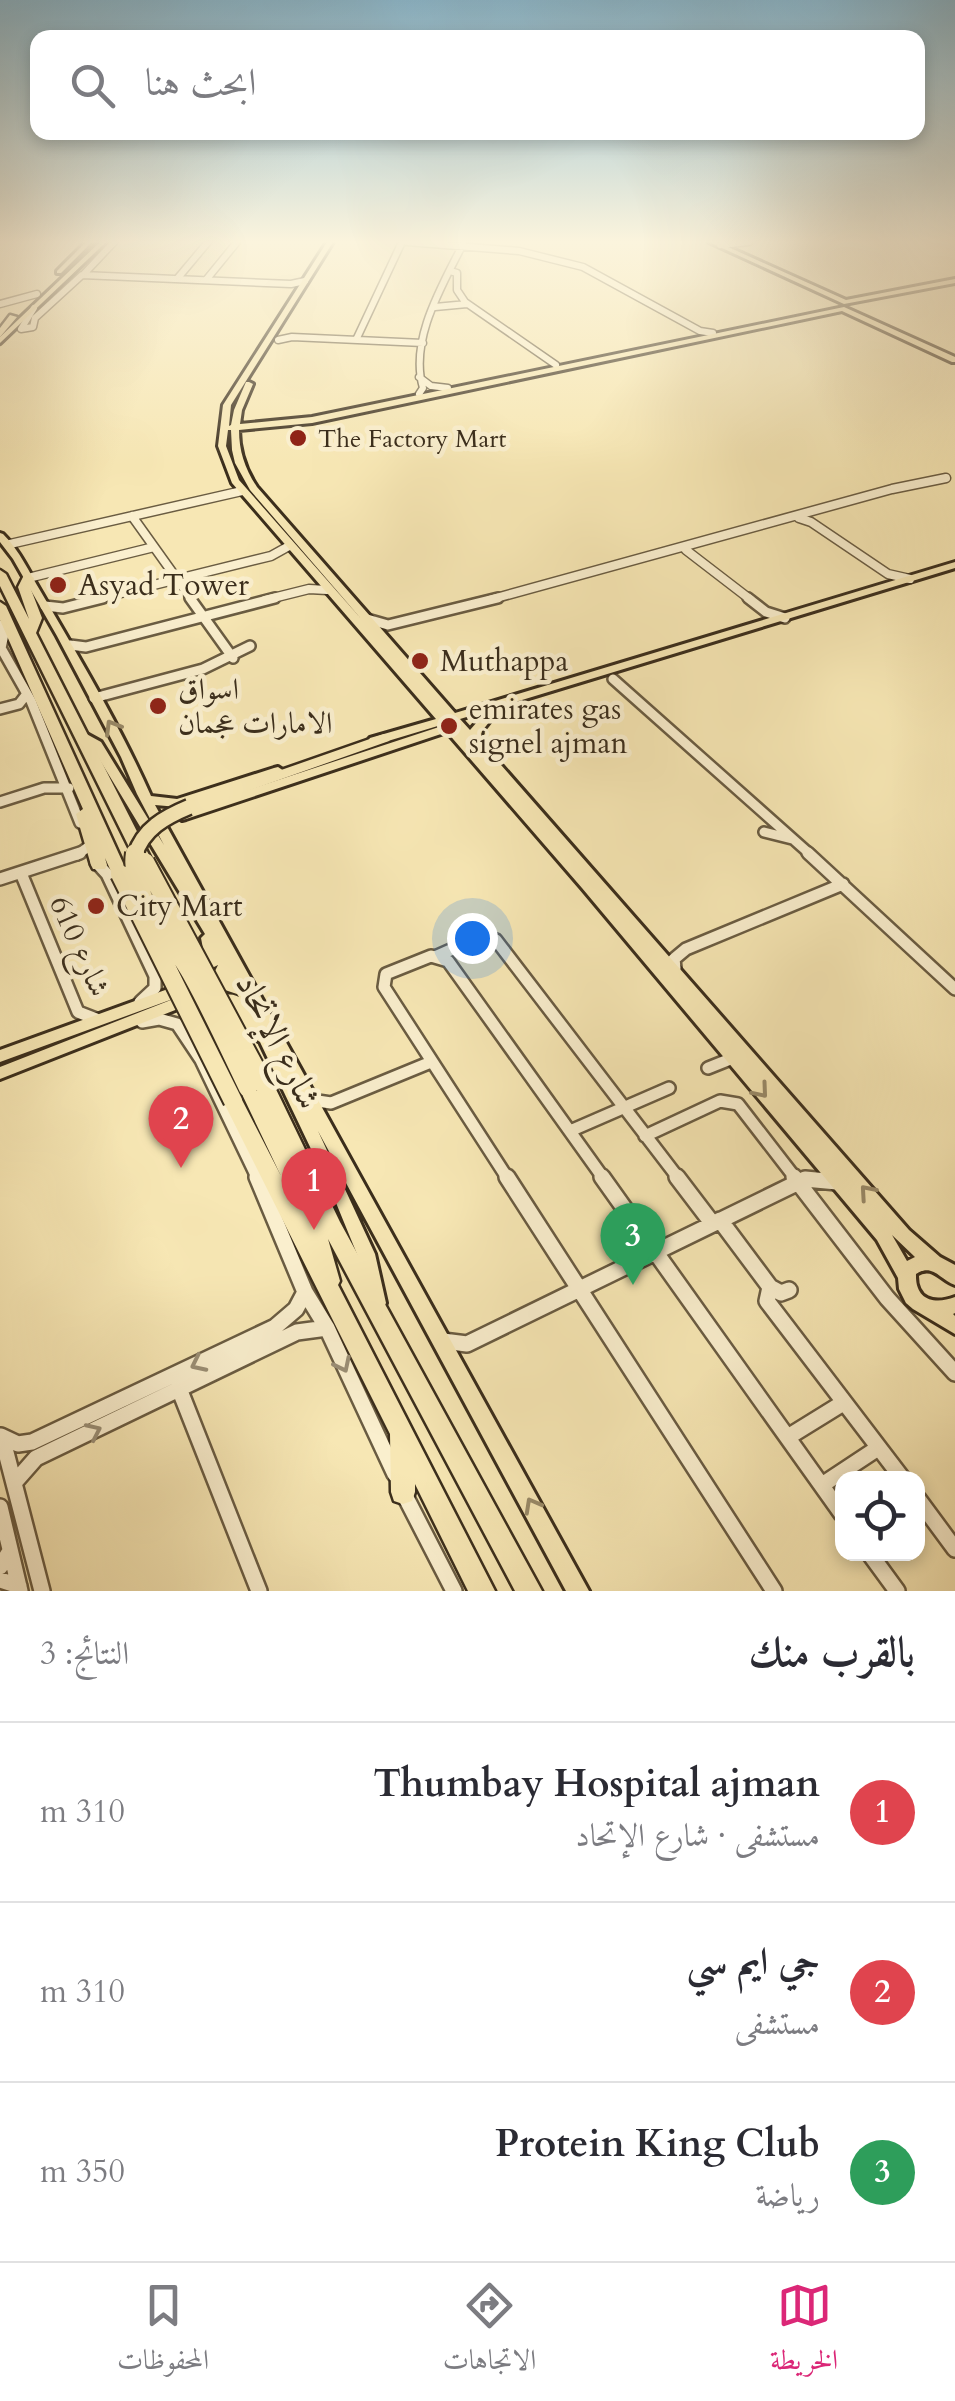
<!DOCTYPE html>
<html lang="ar">
<head>
<meta charset="utf-8">
<style>
  :root { --surface:#fff; --page:#f7f7f7; --text:#2b2b33; --muted:#7c7c81; --line:#e1e1e2; --accent:#db2777 }
  body { margin:0; font-family:Cardo,Amiri,serif; background:var(--page); color:var(--text); direction:rtl }
  .controls { position:absolute; right:30px; bottom:30px; display:grid; overflow:hidden; border-radius:20px; box-shadow:0 5px 15px #0003 }
  .controls button { width:90px; height:90px; display:grid; place-items:center; padding:0; border:0; border-bottom:2px solid var(--line); background:var(--surface); color:var(--text); font:50px sans-serif }
  .you { position:absolute; left:472px; top:938px; width:35px; height:35px; margin:-25px; border:8px solid #fff; border-radius:50%; background:#1a73e8; box-shadow:0 0 0 15px #1a73e833 }
  .badge { display:grid; place-items:center; width:65px; height:65px; border-radius:50%; background:var(--accent); color:#fff; font-size:32px; font-weight:700 }
  .pin { position:absolute; translate:-50% -82px; filter:drop-shadow(0 2px 5px #0008) }
  .pin::after { content:''; position:absolute; top:52px; width:35px; height:30px; background:inherit; clip-path:polygon(0 0,100% 0,50% 100%) }
  .list { margin:0; padding:0; list-style:none }
  h2 { display:flex; justify-content:space-between; align-items:center; height:130px; margin:0; padding:0 40px; font-size:42px }
  h2 small { font-size:32px; font-weight:400; color:var(--muted) }
  .list li { display:grid; grid-template-columns:65px 1fr auto; gap:30px; align-items:center; box-sizing:border-box; height:180px; padding:0 40px; border-top:2px solid var(--line) }
  .list b { display:block; font-size:38px; white-space:nowrap }
  .list p { margin:0; font-size:32px; white-space:nowrap; color:var(--muted) }
  .list em { font-size:32px; font-style:normal; color:var(--muted) }
  .icon { flex:none; width:55px; height:55px; fill:none; stroke:currentColor; stroke-width:2; stroke-linecap:round; stroke-linejoin:round }
  .map { position:relative; flex:none; width:955px; height:1591px; overflow:hidden; direction:ltr }
  .search { position:absolute; background:var(--surface); box-shadow:0 5px 15px #0003; left:30px; right:30px; top:30px; height:110px; display:flex; align-items:center; gap:25px; box-sizing:border-box; padding:0 35px; border-radius:20px; color:var(--muted); font-size:38px }
  .sheet { height:670px; background:var(--surface) }
  nav { display:flex; justify-content:space-around; align-items:center; box-sizing:border-box; height:140px; border-top:2px solid var(--line); background:var(--surface); font-size:28px; color:var(--muted) }
  nav a { display:grid; justify-items:center; gap:5px }
  nav .on { color:var(--accent) }
  .map>svg:first-child { display:block }
  .lines { fill:none; stroke-linecap:round; stroke-linejoin:round }
  .minor-far4-casing { stroke:#6a5c42; stroke-width:9 }
  .minor-far3-casing { stroke:#6a5c42; stroke-width:11 }
  .minor-far2-casing { stroke:#6a5c42; stroke-width:14 }
  .minor-far1-casing { stroke:#6a5c42; stroke-width:16 }
  .minor-casing { stroke:#6a5c42; stroke-width:20 }
  .major-casing { stroke:#3b2e1c; stroke-width:6 }
  .highway-casing { stroke:#3b2e1c; stroke-width:5 }
  .minor-far4 { stroke:#faefce; stroke-width:6 }
  .minor-far3 { stroke:#faefce; stroke-width:8 }
  .minor-far2 { stroke:#faefce; stroke-width:9 }
  .minor-far1 { stroke:#faefce; stroke-width:11 }
  .minor { stroke:#faefce; stroke-width:15 }
  .major { fill:#f7e7b4; fill-rule:evenodd }
  .highway { fill:#f7e7b4; fill-rule:evenodd }
  .highway-bridge-far1-casing { stroke:#3b2e1c; stroke-width:19; stroke-linecap:butt }
  .highway-bridge-casing { stroke:#3b2e1c; stroke-width:22; stroke-linecap:butt }
  .highway-bridge-far1 { stroke:#f7e7b4; stroke-width:14 }
  .highway-bridge { stroke:#f7e7b4; stroke-width:18 }
  .oneway { stroke:#998a68 }
  .oneway2 { stroke:#9a8e75 }
  .poi-dot { fill:#8f2418; stroke:#faefce; stroke-width:4 }
  .labels { text-anchor:middle; stroke-width:9; stroke-linejoin:round; paint-order:stroke }
  .far-poi-label { font-size:25px; fill:#3b2e1c; stroke:#faefce; text-anchor:start }
  .poi-label { font-size:30px; fill:#3b2e1c; stroke:#faefce; text-anchor:start }
  .street-label { font-size:30px; fill:#3b2e1c; stroke:#faefce }
  .near-street-label { font-size:35px; fill:#3b2e1c; stroke:#faefce }
</style>
</head>
<body>
<div class="map">
<svg width="955" height="1591" viewBox="0 0 955 1591">
  <rect width="100%" height="100%" fill="#f7e7b4"/>
  <filter id="stains"><feTurbulence type="fractalNoise" baseFrequency=".002" numOctaves="4"/><feColorMatrix values="0 0 0 0 .2 0 0 0 0 .09 0 0 0 0 .02 0 0 0 .5 -.17"/></filter>
  <radialGradient id="worn" r=".72"><stop offset=".6" stop-color="#630" stop-opacity="0"/><stop offset="1" stop-color="#630" stop-opacity=".3"/></radialGradient>
  <g class="lines">
    <defs>
      <path id="minor-far4" d="M407,242L519,251L583,267L700,331L713,333
        M720,245L749,242
        M450,271L457,273V290L465,302L556,365
        M83,275L114,242
        M177,279L208,242
        M206,280L237,242
        M0,304L37,294
        M435,307L467,304
        M34,308L21,329L33,327L35,318L82,275L291,284L305,281
        M278,340L292,337L423,343
        M356,340L402,242
        M419,377L431,386L448,388
        M419,394L423,388C409,340 442,286 463,244"/>
      <path id="minor-far3" d="M132,516L192,600
        M799,518L811,522L888,574L910,579
        M10,544L242,491
        M686,550L751,600
        M28,578L154,547
        M93,600L271,556L289,546
        M265,600L309,589L327,590
        M489,600L892,489L946,478"/>
      <path id="minor-far2" d="M190,598L233,658
        M748,598L766,612L785,618
        M45,606L63,608L103,598
        M367,619L388,625L498,598
        M0,625L4,634L1,648L31,701L80,823
        M70,645L86,647L275,598
        M613,679L811,855
        M94,698L203,669L250,646
        M0,709L19,704L26,695
        M0,802L44,788H69
        M764,832L792,839
        M77,855L88,847"/>
      <path id="minor-far1" d="M808,853L955,989
        M96,862L107,874L155,976V988L140,1002
        M21,873L78,1012L96,1019
        M0,879L80,853
        M437,956L482,936L496,940L679,1179
        M675,968L674,959L686,949L843,884
        M142,1022L159,1019L177,1024L201,1060L258,1179
        M708,1068L733,1058
        M311,1100L331,1103L431,1062
        M570,1131L669,1088
        M645,1136L720,1101L738,1104L796,1179
        M508,1179L384,987L386,974L431,956L448,961L604,1179
        M804,1179H810"/>
      <path id="minor" d="M257,1177L305,1292L327,1328L395,1474
        M507,1177L774,1591
        M602,1177L842,1514
        M677,1177L712,1223
        M794,1177L887,1298L955,1373
        M720,1220L770,1287L781,1293L789,1290
        M770,1287L767,1301L902,1478
        M443,1341L467,1344L805,1179L837,1182
        M180,1391L259,1591
        M1,1436L18,1444L32,1442L275,1327L296,1309L305,1292
        M2,1437L42,1591
        M788,1437L843,1403
        M14,1483L36,1458L297,1332L327,1328
        M822,1485L878,1448
        M402,1490L454,1591
        M918,1499L955,1549
        M0,1507L20,1591
        M870,1554L897,1591
        M0,1567L10,1551
        M0,1580L19,1586"/>
      <path id="major" d="M86,242H92L61,273H57V271Z
        M100,242H106L0,343V337Z
        M327,242H333L231,405L229,426L231,425L234,410L246,382H249L253,384L242,410L240,424L312,417L844,307L955,357V362H952L842,311L312,423L239,430C239,451 245,469 257,487L455,713L955,562V568L460,719L470,730L484,714H492L494,716L482,731L480,741L909,1230L940,1257L955,1265V1285C940,1280 933,1263 916,1274C915,1300 934,1305 955,1297V1313L953,1314L955,1316V1334L913,1309L906,1303L899,1289L898,1278L877,1240L582,888L447,732L186,819L182,820L176,816L178,813L442,726L441,725L378,744H370L368,741L370,738L436,719L232,483L218,446L223,405ZM228,430H231L232,450L235,463L250,490L363,621L239,480L226,446ZM892,1235L915,1257L907,1261Z
        M709,242H717L846,300L955,279V283L844,304Z
        M0,533L3,534C20,551 29,572 41,592C80,659 120,726 151,796L177,799L274,768L278,767L284,771L282,774L178,807L155,805L589,1591H566L318,1131L375,1254L386,1303L383,1309L377,1311L371,1309L357,1254L332,1193L260,1042L243,1031L229,1006L211,1005L209,1001L211,997C219,994 231,993 239,997L237,994L219,988C213,994 210,997 202,995L200,990L183,995H193L195,999L193,1003L0,1079V1067L181,996L0,1062V1050L190,981L212,977L218,965L196,976L191,975L189,971L191,967L205,959L201,938L205,934L92,747L75,735L81,731L101,742L164,845L137,794L121,757L57,636L13,559L0,542Z"/>
      <path id="highway" d="M10,315L17,317L0,337V328Z
        M0,570L6,574L29,619L18,587L24,575L28,574L34,578L30,587L42,618L36,633L151,859L149,863H137L135,859L0,586Z
        M0,602L6,606L128,874L126,878H114L105,858L107,865L105,869H93L91,865L76,814L83,809L0,620Z
        M384,734L389,735L391,738L389,741L194,810H184L181,807L184,804Z
        M265,1079L272,1081L340,1222L542,1591H515L328,1239L340,1281L338,1285L495,1591H468L415,1484V1492L412,1501L403,1504L394,1501L391,1492L390,1434L223,1101L226,1096L233,1093L240,1096L281,1176L239,1088L241,1083L248,1081L256,1085L258,1081Z"/>
    </defs>
    <use href="#minor-far4" class="minor-far4-casing"/>
    <use href="#minor-far3" class="minor-far3-casing"/>
    <use href="#minor-far2" class="minor-far2-casing"/>
    <use href="#minor-far1" class="minor-far1-casing"/>
    <use href="#minor" class="minor-casing"/>
    <use href="#major" class="major-casing"/>
    <use href="#highway" class="highway-casing"/>
    <use href="#minor-far4" class="minor-far4"/>
    <use href="#minor-far3" class="minor-far3"/>
    <use href="#minor-far2" class="minor-far2"/>
    <use href="#minor-far1" class="minor-far1"/>
    <use href="#minor" class="minor"/>
    <use href="#major" class="major"/>
    <use href="#highway" class="highway"/>
    <defs>
      <path id="highway-bridge-far1" d="M135,855C143,829 165,817 189,807"/>
      <path id="highway-bridge" d="M135,853C128,897 174,940 193,977C213,1013 230,1051 248,1088
        M145,862L265,1086
        M120,874L233,1101"/>
    </defs>
    <use href="#highway-bridge-far1" class="highway-bridge-far1-casing"/>
    <use href="#highway-bridge" class="highway-bridge-casing"/>
    <use href="#highway-bridge-far1" class="highway-bridge-far1"/>
    <use href="#highway-bridge" class="highway-bridge"/>
  </g>
  <defs><path id="oneway-chevron" d="M-2-3.5L2.5 0L-2 3.5" fill="none" stroke-width="1.6" stroke-linecap="round" stroke-linejoin="round" transform="scale(2.5)"/></defs>
  <g class="oneway">
    <use href="#oneway-chevron" transform="translate(112 727) rotate(-121)"/>
    <use href="#oneway-chevron" transform="translate(761 1091) rotate(50)"/>
    <use href="#oneway-chevron" transform="translate(867 1192) rotate(-131)"/>
    <use href="#oneway-chevron" transform="translate(532 1505) rotate(-119)"/>
  </g>
  <g class="oneway2">
    <use href="#oneway-chevron" transform="translate(198 1364) rotate(154)"/>
    <use href="#oneway-chevron" transform="translate(343 1365) rotate(64)"/>
    <use href="#oneway-chevron" transform="translate(94 1431) rotate(-25)"/>
  </g>
  <linearGradient id="sky" x2="0" y2="1"><stop stop-color="#8ab9d0"/><stop offset="0.52" stop-color="#fbf4dd"/><stop offset="1" stop-color="#fbf4dd" stop-opacity="0"/></linearGradient>
  <rect width="955" height="465" fill="url(#sky)"/>
  <g class="poi-dot">
    <circle cx="298" cy="438" r="10"/>
    <circle cx="58" cy="585" r="10"/>
    <circle cx="420" cy="661" r="10"/>
    <circle cx="158" cy="706" r="10"/>
    <circle cx="449" cy="726" r="10"/>
    <circle cx="96" cy="906" r="10"/>
  </g>
  <g class="labels">
    <g class="far-poi-label">
      <text x="318" y="447">The Factory Mart</text>
    </g>
    <g class="poi-label">
      <text x="78" y="595">Asyad Tower</text>
      <text x="440" y="671">Muthappa</text>
      <text x="178" y="699">اسواق<tspan x="178" dy="34">الامارات عجمان</tspan></text>
      <text x="469" y="719">emirates gas<tspan x="469" dy="34">signel ajman</tspan></text>
      <text x="116" y="916">City Mart</text>
    </g>
    <g class="street-label">
      <text transform="translate(80 946) rotate(66)" y="10">شارع 610</text>
    </g>
    <g class="near-street-label">
      <text transform="translate(279 1041) rotate(63)" y="12">شارع الإتحاد</text>
    </g>
  </g>
  <rect width="100%" height="100%" filter="url(#stains)"/>
  <rect width="100%" height="100%" fill="url(#worn)"/>
</svg>
<div class="controls">
<button><svg class="icon" aria-label="locate" viewBox="0 0 24 24"><circle cx="12" cy="12" r="6"/><path d="M12 2v4M12 18v4M2 12h4M18 12h4"/></svg></button>
</div>
<div class="you"></div>
<div class="pin badge" style="left:314px;top:1230px;background:#e0444e">1</div>
<div class="pin badge" style="left:181px;top:1168px;background:#e0444e">2</div>
<div class="pin badge" style="left:633px;top:1285px;background:#2e9e5b">3</div>
<div class="search"><svg class="icon" aria-label="search" viewBox="0 0 24 24"><circle cx="10" cy="10" r="6"/><path d="M15 15l6 6"/></svg>ابحث هنا</div>
</div>
<section class="sheet">
<h2>بالقرب منك<small>النتائج: 3</small></h2>
<ul class="list">
<li><span class="badge" style="background:#e0444e">1</span><div><b>Thumbay Hospital ajman</b><p>مستشفى · شارع الإتحاد</p></div><em>310 m</em></li>
<li><span class="badge" style="background:#e0444e">2</span><div><b>جي ايم سي</b><p>مستشفى</p></div><em>310 m</em></li>
<li><span class="badge" style="background:#2e9e5b">3</span><div><b>Protein King Club</b><p>رياضة</p></div><em>350 m</em></li>
</ul>
</section>
<nav>
<a class="on"><svg class="icon" aria-label="map" viewBox="0 0 24 24"><path d="M3 6l6-2 6 2 6-2v14l-6 2-6-2-6 2zM9 4v14M15 6v14"/></svg>الخريطة</a>
<a><svg class="icon" aria-label="directions" viewBox="0 0 24 24"><path d="M12 3l9 9-9 9-9-9zM9 14v-3h6M13 9l2 2-2 2"/></svg>الاتجاهات</a>
<a><svg class="icon" aria-label="saved" viewBox="0 0 24 24"><path d="M7 4h10v16l-5-4-5 4z"/></svg>المحفوظات</a>
</nav>
</body>
</html>
